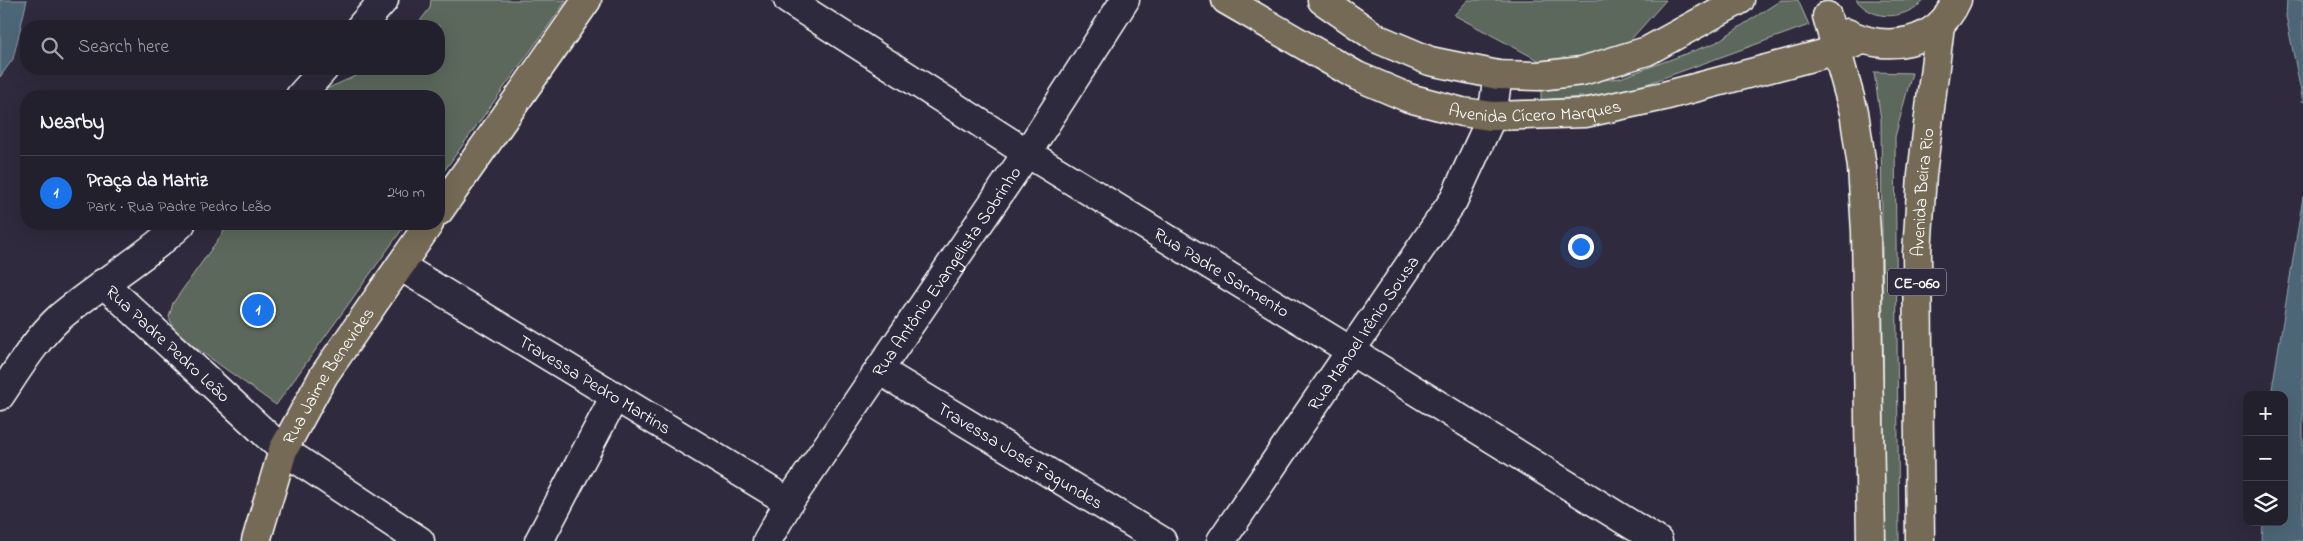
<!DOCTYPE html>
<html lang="en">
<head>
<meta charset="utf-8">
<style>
  :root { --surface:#23202e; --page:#2f2d3a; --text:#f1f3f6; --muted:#a3a3aa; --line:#403e4a; --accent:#1a73e8 }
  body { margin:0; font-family:"Indie Flower",sans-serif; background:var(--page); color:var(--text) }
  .controls { position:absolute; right:15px; bottom:15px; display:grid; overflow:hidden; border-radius:10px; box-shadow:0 5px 20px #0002 }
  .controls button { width:45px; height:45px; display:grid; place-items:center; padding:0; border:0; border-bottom:1px solid var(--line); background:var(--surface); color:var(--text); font:25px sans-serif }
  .you { position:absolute; left:1580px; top:246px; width:18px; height:18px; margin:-12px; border:4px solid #fff; border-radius:50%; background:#1a73e8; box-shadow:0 0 0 8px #1a73e833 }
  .badge { display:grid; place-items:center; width:32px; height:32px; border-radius:50%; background:var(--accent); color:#fff; font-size:16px; font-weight:700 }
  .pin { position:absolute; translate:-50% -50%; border:2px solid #fff; box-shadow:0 1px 5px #0006 }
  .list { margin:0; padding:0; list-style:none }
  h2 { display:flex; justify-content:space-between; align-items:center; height:65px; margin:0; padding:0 20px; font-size:21px }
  h2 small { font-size:16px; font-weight:400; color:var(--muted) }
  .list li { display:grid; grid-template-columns:32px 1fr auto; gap:15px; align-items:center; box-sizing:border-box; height:75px; padding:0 20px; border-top:1px solid var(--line) }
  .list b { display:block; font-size:19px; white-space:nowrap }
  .list p { margin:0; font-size:16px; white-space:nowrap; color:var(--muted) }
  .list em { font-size:16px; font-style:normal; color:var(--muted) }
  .icon { flex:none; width:28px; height:28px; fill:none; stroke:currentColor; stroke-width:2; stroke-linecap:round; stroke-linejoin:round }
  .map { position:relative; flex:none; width:2303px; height:541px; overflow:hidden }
  .search { position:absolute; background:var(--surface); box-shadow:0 5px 20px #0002; left:20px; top:20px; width:425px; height:55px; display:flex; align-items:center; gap:12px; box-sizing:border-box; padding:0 18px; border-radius:20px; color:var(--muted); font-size:19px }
  .panel { position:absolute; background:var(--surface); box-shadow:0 5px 20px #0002; left:20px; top:90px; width:425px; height:140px; border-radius:20px }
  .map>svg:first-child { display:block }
  .green { fill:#5b675c; stroke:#adb3ae }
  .water { fill:#4d6677; stroke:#94a3ad }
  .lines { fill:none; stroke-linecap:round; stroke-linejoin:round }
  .minor-casing { stroke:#fff; stroke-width:31 }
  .major-casing { stroke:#fff; stroke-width:31 }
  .minor { stroke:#2f2a3d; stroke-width:28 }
  .major { stroke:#746b55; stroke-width:28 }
  .labels { text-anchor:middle; stroke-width:4.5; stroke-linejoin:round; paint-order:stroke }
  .shield { fill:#2f2a3d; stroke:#c1bfc5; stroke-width:1 }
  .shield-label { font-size:16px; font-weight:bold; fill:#fff }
  .street-label { font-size:18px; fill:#fff; stroke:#2f2a3d }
</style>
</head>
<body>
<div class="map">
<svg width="2303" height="541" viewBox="0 0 2303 541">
  <rect width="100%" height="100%" fill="#2f2a3d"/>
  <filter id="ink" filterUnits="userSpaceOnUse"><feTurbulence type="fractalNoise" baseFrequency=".02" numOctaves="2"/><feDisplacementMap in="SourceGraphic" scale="10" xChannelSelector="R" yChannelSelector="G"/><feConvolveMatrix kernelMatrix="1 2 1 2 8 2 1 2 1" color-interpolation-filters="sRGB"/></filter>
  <g filter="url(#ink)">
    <path class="green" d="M431,0H567L439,178V96H320L324,90L371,69H439V26H416L430,8Z
      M1468,0H1666L1594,81L1620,78L1715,43L1781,0H1798L1809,25L1619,94L1541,100V87L1579,82L1454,15Z
      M1856,0H1925C1904,19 1876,23 1856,0Z
      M1874,72L1912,73L1895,137L1899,541H1885L1881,120Z
      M229,224H406L276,405L175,333L169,317L173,303Z"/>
    <path class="water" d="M0,0H27L13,59L0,77Z
      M2287,0H2303V102L2286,16Z
      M2303,197V541H2262L2263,522H2284V395H2271Z"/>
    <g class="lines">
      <defs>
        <g id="minor">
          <path id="s1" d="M788,0L1027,153L1351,351L1658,541"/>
          <path d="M361,26L384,0"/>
          <path d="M300,96L324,69"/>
          <path id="s2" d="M400,266L789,502"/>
          <path id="s3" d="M103,283L283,450L420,541"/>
          <path id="s4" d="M879,370L1162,541"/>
          <path d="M0,396C18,369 36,339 60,317C99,284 144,259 181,224"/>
          <path d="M539,541L615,396"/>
          <path id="s5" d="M767,541L789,502L1027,153L1125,0"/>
          <path id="s6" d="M1221,541L1453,201L1492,116L1498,75"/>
        </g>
        <g id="major">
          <path id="s7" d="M1226,0L1357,76L1409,98L1462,112L1492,116L1585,113L1664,96L1838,50L1862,40"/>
          <path d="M1322,0L1378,39L1430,61L1498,75L1538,76L1582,71L1647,51L1740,0"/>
          <path d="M1827,16L1854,112L1862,167L1866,232L1871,541"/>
          <path d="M1847,33C1887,53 1937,45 1957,0"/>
          <path d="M439,211L587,0"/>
          <path id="s8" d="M256,541L283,450L324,375L429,224"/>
          <path id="s9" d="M1920,541L1917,253L1922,175L1940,25"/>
        </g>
      </defs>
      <use href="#minor" class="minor-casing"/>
      <use href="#major" class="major-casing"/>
      <use href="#minor" class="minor"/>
      <use href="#major" class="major"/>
    </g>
  </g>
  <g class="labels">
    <rect class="shield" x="1888" y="268.5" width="58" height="27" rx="4"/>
    <g class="shield-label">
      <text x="1917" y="288">CE-060</text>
    </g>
    <g class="street-label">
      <text dy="6" stroke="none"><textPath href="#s7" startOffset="336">Avenida Cícero Marques</textPath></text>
      <text dy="6" stroke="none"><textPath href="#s9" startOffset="349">Avenida Beira Rio</textPath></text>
      <text dy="6" stroke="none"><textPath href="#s5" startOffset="324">Rua Antônio Evangelista Sobrinho</textPath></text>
      <text dy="6" stroke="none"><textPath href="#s1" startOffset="512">Rua Padre Sarmento</textPath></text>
      <text dy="6" stroke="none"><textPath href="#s6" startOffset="252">Rua Manoel Irênio Sousa</textPath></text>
      <text dy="6" stroke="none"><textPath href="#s3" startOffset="89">Rua Padre Pedro Leão</textPath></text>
      <text dy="6" stroke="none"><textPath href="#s8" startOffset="182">Rua Jaime Benevides</textPath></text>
      <text dy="6" stroke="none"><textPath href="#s2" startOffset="228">Travessa Pedro Martins</textPath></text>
      <text dy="6" stroke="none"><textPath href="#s4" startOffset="165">Travessa José Fagundes</textPath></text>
    </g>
  </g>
</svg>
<div class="controls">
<button>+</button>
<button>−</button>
<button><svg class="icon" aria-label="layers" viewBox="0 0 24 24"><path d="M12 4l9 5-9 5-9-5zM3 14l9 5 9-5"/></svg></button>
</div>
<div class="you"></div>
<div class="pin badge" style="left:258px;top:310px">1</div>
<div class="search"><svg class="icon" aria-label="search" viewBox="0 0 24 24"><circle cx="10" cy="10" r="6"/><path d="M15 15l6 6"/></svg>Search here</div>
<section class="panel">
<h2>Nearby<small></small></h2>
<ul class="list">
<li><span class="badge">1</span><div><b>Praça da Matriz</b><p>Park · Rua Padre Pedro Leão</p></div><em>240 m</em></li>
</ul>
</section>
</div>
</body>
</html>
